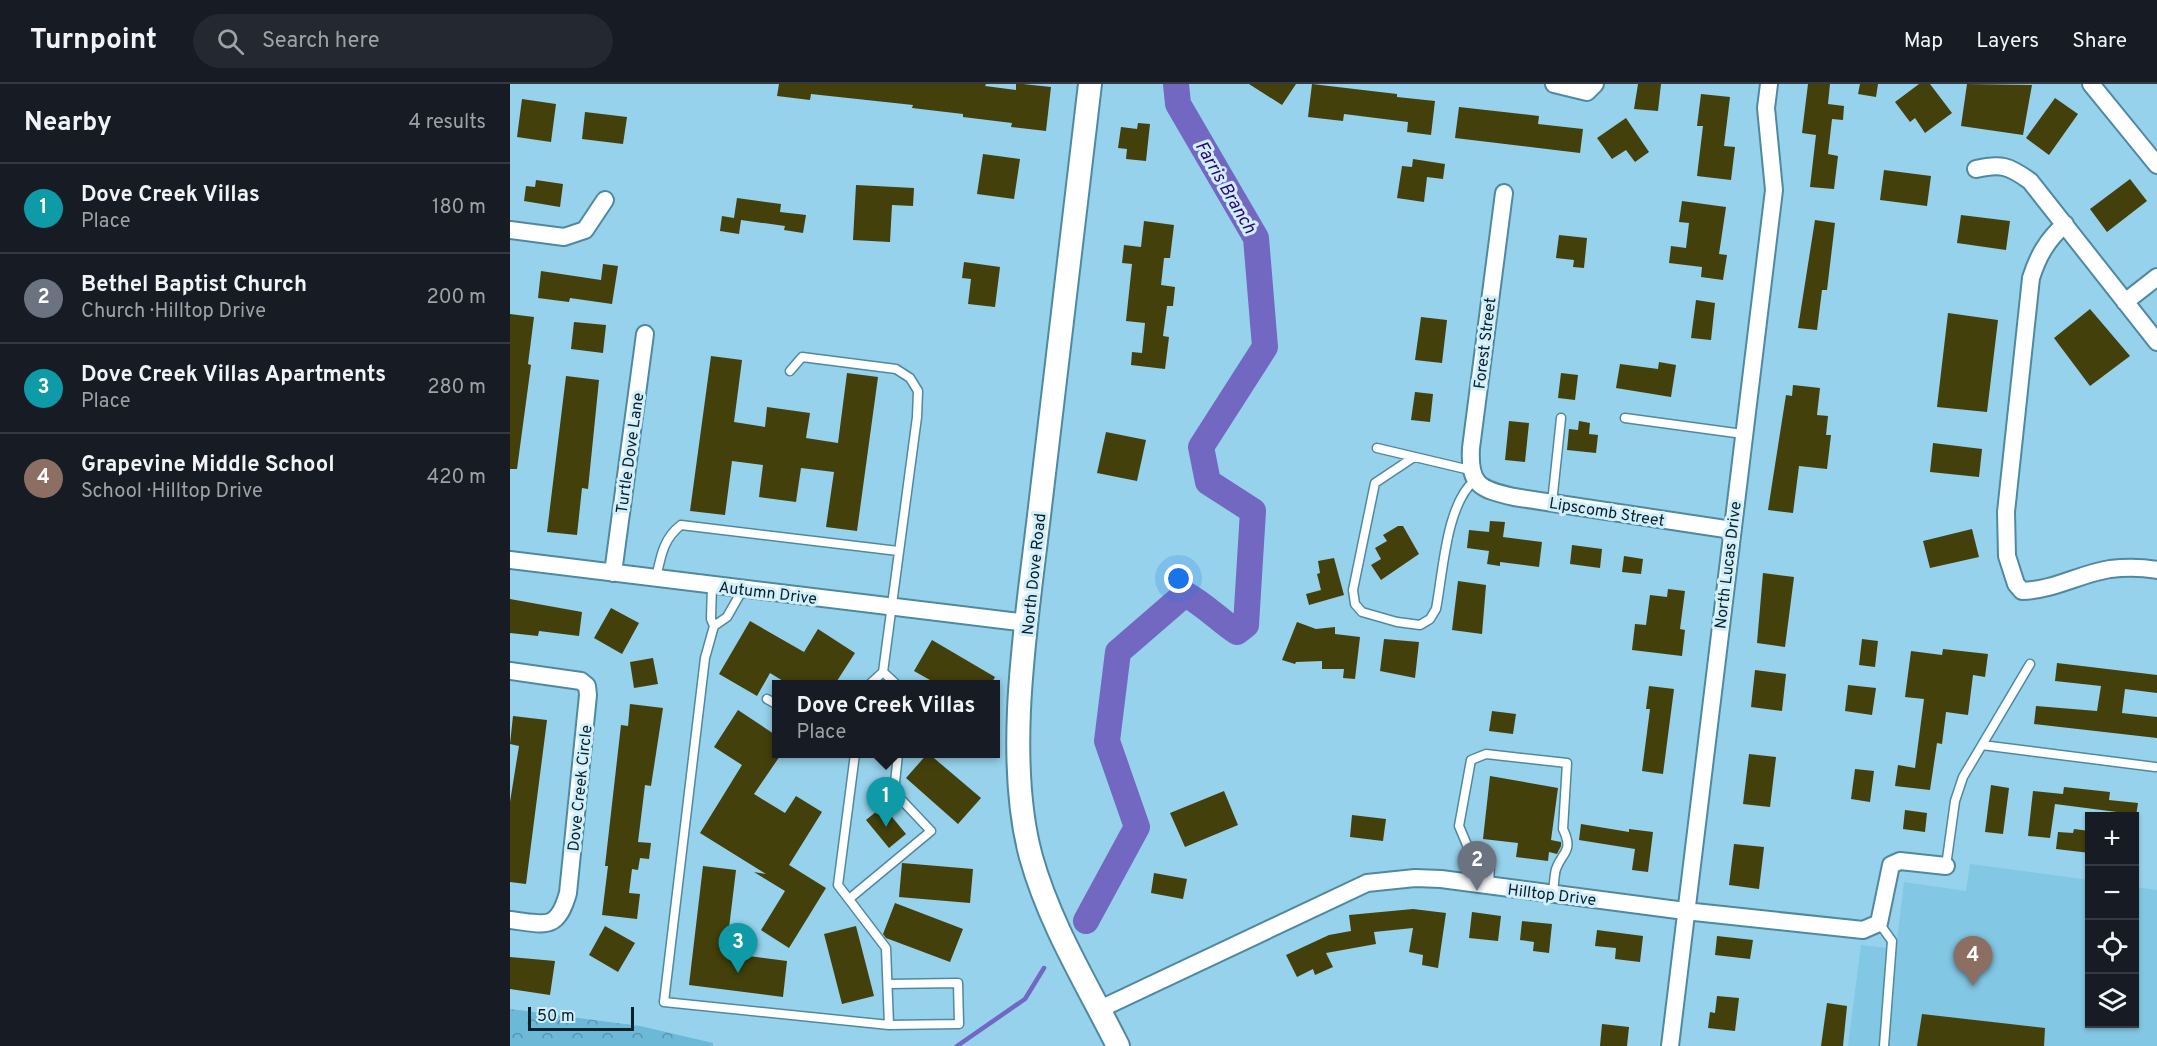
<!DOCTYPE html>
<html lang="en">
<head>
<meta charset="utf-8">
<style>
  :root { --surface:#171b24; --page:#242831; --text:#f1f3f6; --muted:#9ea1a6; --line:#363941; --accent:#0f766e }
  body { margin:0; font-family:Overpass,sans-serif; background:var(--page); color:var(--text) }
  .controls { position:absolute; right:18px; bottom:18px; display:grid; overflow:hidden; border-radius:0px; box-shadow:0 2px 4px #0004 }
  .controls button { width:54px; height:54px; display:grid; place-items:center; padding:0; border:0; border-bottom:2px solid var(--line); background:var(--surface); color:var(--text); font:30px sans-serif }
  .scale { position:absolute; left:18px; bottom:15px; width:106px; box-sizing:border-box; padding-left:6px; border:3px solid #072029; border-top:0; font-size:16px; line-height:21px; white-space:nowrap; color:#072029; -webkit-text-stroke:4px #d1eefb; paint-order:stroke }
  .you { position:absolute; left:669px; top:495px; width:21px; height:21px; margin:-15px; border:4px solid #fff; border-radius:50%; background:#1a73e8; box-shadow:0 0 0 9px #1a73e833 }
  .badge { display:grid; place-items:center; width:39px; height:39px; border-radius:50%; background:var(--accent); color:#fff; font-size:20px; font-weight:700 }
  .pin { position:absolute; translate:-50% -50px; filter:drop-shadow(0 2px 3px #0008) }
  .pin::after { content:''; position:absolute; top:32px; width:21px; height:18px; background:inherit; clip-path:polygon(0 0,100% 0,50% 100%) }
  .popup { position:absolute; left:262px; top:596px; width:228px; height:78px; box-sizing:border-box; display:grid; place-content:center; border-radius:0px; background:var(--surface); filter:drop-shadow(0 2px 4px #0005); font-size:20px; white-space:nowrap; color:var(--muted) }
  .popup b { font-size:22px; color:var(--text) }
  .popup::after { content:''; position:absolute; left:50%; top:100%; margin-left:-12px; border:12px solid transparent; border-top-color:var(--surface) }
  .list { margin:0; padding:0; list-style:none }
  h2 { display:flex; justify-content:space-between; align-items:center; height:78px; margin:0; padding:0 24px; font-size:26px }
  h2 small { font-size:20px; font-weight:400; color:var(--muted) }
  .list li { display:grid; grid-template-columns:39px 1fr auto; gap:18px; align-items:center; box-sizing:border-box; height:90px; padding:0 24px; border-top:2px solid var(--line) }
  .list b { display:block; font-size:22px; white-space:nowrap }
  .list p { margin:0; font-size:20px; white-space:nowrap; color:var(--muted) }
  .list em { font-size:20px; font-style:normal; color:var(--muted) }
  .icon { flex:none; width:33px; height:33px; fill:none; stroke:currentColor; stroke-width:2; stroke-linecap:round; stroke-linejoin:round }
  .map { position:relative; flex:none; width:1647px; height:962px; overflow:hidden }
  header { display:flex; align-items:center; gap:36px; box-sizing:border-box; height:84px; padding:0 30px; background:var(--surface); border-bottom:2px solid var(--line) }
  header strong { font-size:28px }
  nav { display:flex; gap:33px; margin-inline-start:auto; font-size:21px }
  .search { width:420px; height:54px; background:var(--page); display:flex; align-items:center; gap:15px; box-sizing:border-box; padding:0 21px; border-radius:33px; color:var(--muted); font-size:22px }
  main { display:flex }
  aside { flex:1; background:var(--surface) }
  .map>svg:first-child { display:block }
  .built { fill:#82c7e3 }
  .forest { fill:url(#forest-crowns) }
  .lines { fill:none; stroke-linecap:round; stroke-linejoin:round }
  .stream { stroke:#7268c2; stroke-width:4.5 }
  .river { stroke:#7268c2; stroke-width:26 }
  .building { fill:#43400b }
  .lane-casing { stroke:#4f89a0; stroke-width:11 }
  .street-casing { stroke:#4f89a0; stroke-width:20 }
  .secondary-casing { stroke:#4f89a0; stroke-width:26 }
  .lane { stroke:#fff; stroke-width:8 }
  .street { stroke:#fff; stroke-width:16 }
  .secondary { stroke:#fff; stroke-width:22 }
  .labels { text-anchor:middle; stroke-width:6; stroke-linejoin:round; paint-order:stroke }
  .street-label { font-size:16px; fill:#072029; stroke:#d1eefb }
  .water-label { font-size:18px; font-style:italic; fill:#2d0577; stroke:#d1eefb }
</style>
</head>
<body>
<header>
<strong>Turnpoint</strong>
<div class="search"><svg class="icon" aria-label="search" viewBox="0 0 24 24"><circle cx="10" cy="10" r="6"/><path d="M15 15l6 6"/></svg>Search here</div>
<nav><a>Map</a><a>Layers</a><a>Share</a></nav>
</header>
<main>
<aside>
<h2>Nearby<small>4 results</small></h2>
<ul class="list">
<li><span class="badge" style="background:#0f9aa8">1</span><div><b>Dove Creek Villas</b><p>Place</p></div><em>180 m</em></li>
<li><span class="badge" style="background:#6b7280">2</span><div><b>Bethel Baptist Church</b><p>Church · Hilltop Drive</p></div><em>200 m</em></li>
<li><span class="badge" style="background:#0f9aa8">3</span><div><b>Dove Creek Villas Apartments</b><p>Place</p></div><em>280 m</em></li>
<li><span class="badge" style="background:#8d6e63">4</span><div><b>Grapevine Middle School</b><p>School · Hilltop Drive</p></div><em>420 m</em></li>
</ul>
</aside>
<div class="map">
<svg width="1647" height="962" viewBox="0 0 1647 962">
  <defs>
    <pattern id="forest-crowns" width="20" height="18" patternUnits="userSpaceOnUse" patternTransform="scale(1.5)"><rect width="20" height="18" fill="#6cb8d7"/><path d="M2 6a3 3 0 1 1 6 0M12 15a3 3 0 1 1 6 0" fill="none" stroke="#5795ae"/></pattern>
  </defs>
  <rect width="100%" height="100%" fill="#96d2eb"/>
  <path class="built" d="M1460,780L1579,796L1580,940H1624L1625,803L1647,806V962H1338L1351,861L1386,865L1394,798L1456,807Z"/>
  <path class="forest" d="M0,925L130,942L203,959V962H0Z"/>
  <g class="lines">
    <path class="stream" d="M447,962L515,915L534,884"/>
    <path class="river" d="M576,837L627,743L597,657L608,568L675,510C694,520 709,536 727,548L736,541L743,427L698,398L691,363L755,263L746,154L668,20L666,0"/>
  </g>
  <path class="building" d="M269,0H476L475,2L506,6V0H513L541,3L536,47L501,43L502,39L453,33V30L402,24L403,21L301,10L300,16L267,12Z
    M739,0H786L772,21Z
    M802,0L887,10V13L925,17L921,51L897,48L898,38L834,30L833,37L798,33Z
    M1128,0H1151L1148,27L1124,25Z
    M1298,0H1320L1318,20L1334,22L1333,36L1322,35L1318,70L1328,72L1324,105L1300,103L1306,51L1292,49Z
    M1350,0H1368L1366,13L1348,10Z
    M1409,0H1420L1442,29L1415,49L1405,34L1400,38L1385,18Z
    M1457,0L1522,1L1513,51L1451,42Z
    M1191,10L1220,13L1214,62L1225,63L1221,96L1187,92L1193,42H1187Z
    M1545,14L1568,30L1539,71L1516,54Z
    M12,15L46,20L41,58L7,53Z
    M949,23L1029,32L1028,40L1073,45L1070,69L945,54Z
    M75,28L117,33L113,60L72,55Z
    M1116,34L1139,68L1125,78L1116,66L1102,75L1087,54Z
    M628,39L640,40L636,77L616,75L617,65L608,64L611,43L627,45Z
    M473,70L510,75L504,115L467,110Z
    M903,75L935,80L933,95L917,93L914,118L887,114L892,82L902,83Z
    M1374,86L1421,92L1417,122L1370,116Z
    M1620,95L1637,117L1597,148L1580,125Z
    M26,96L53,100L50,123L14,117L16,102L25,103Z
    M346,101L404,104L403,122L382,121L380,158L343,156Z
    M227,114L271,120L270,128L296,131L293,149L274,146L275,142L231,136L229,150L210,147L212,132L224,134Z
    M1172,117L1216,123L1209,170L1217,171L1213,196L1191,193L1192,183L1159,179L1161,162L1176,164L1179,139L1169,138Z
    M1451,131L1500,137L1496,166L1447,159Z
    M1305,136L1325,139L1317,206H1312L1307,246L1288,244Z
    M634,137L664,141L660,174H654L651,201L665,203L663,222H657L653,252L659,253L655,285L621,281L622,268L632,269L635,239L616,237L622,180L612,179L614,161L631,163Z
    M1049,151L1077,154L1074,184L1063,183L1064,176L1046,174Z
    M454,178L490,183L485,223L458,220L461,195L452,194Z
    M93,180L108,182L102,220L60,214L59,218L28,214L31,187L91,196Z
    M1186,216L1205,219L1201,256L1181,254Z
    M1580,225L1620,272L1580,302L1544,254Z
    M1438,229L1488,236L1477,328L1427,323Z
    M0,230L24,233L18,280L21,281L7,385H0Z
    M911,233L937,236L932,279L905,276Z
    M64,238L96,241L93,269L61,265Z
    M201,272L232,276L224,338L255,343L257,323L300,329L296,354L328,359L337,289L368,293L347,447L316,443L324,388L291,384L286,418L249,413L253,381L222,377L215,431L180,427Z
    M1149,278L1166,281L1161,313L1106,304L1110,280L1148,285Z
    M1051,289L1068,291L1065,316L1048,314Z
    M56,292L89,296L78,405L72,404L67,451L37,448Z
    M1283,301L1310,304L1307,331L1318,332L1316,351H1321L1317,385L1289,382L1283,429L1258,426L1276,311L1282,312Z
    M905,308L923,310L920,338L901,336Z
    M999,337L1019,339L1015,378L995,376Z
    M1069,337L1080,339L1079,350L1088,351L1086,369L1057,366L1059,345L1068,346Z
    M596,348L636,356L627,397L587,389Z
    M1423,359L1472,365L1469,393L1420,388Z
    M980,437L995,438L993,453L1032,458L1029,483L990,478V482L977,480L979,467L957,464L959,446L979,448Z
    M888,442H893L909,470L871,496L861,481L871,475L865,464L877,457L873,451Z
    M1462,445L1469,473L1420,484L1413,457Z
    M1062,461L1092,465L1090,484L1060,480Z
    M1114,472L1133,475L1131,490L1112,488Z
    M824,474L834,511L799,521L796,510L811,506L807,490L810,489L808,477Z
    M1253,489L1284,493L1275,563L1247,559Z
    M948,497L976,501L972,550L942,546Z
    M1158,505L1175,507L1170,545L1175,546L1172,572L1122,566L1125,540L1136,541L1140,511L1157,513Z
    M0,515L72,528L69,552L29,547L28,552L0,549Z
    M101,524L129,539L112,570L84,554Z
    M240,537L294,568L308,545L345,569L325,600H278L260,589L247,612L209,590Z
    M787,538L806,545L825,543V550L850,553L845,595L833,594L834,585H812V577L786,578L785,580L772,576Z
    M874,555L909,558L905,594L870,587Z
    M1352,555L1368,557L1365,583L1349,581Z
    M422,556L485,593L481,600H427L404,587Z
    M1433,565L1478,570L1475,593L1463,591L1458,631L1436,628L1432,660L1427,659L1420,706L1385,702L1388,681L1405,684L1414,615L1395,613L1401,567L1432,571Z
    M143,574L148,600L124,604L120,578Z
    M1547,579L1647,591V609L1615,605L1612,629L1647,633V654L1524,640L1526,622L1587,627L1591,602L1545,597Z
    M1245,586L1276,590L1272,627L1241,623Z
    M1338,601L1366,604L1362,631L1335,627Z
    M1139,602L1164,605L1153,690L1132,687L1140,625H1136Z
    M120,620L153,624L141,702L135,701L128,758L141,759L139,775L130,774L128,786L122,785L119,809L130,810L127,835L92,831L98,782H95L111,641L118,642Z
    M228,626L267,652V669H272L244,710L275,729L286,712L312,728L279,781L316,804L279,864L251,846L275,807L244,788L256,790L190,749L232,681L204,663Z
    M982,627L1006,630L1003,650L979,647Z
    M3,632L37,636L16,800L0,798V718L9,662L0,660Z
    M418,669L471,714L448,740L396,694Z
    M1239,670L1266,673L1260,723L1233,720Z
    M1345,685L1364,687L1360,718L1341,715Z
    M980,692L1048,704L1041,756L1051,758V762L1047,770L1039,768L1038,777L1006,773L1008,759L973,755Z
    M1481,701L1499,704L1493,750L1475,748Z
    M1554,703L1600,708L1599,716L1628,719L1626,732H1606L1607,728L1545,720L1540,754L1518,752L1523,707L1553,710Z
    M714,707L728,741L675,763L660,729Z
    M373,722L396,750L379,764L356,736Z
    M1395,726L1417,729L1415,748L1393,745Z
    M842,731L876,735L873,757L840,753Z
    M1071,740L1119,748V745L1143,748L1138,788L1122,786L1125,765L1069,756Z
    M1564,745L1580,747V769L1546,765L1548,748L1563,749Z
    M1224,760L1254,763L1249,805L1219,801Z
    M392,779L463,785L460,819L389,813Z
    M193,782L226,786L216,869L277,877L273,913L179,901Z
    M644,789L677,795L673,815L641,809Z
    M385,819L453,845L440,878L376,854L373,850Z
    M903,825L936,829L928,884L912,881L913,871L899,868L903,844L864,848L866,860L816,869L823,883L805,891L803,885L787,893L776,871L819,851L841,847L839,831Z
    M962,828L991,832L988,857L959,854Z
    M1012,837L1042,840L1039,869L1023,867L1024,858L1010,856Z
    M95,842L125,859L108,888L79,871Z
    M346,842L364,912L332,920L314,850Z
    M1087,846L1133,852L1130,878L1105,875L1106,864L1085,862Z
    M1207,852L1243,856L1240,875L1205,871Z
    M0,873L45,877L40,911L0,905Z
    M1207,912L1229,914L1225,947L1198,944L1200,928L1205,929Z
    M1317,919L1337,922L1333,962H1311Z
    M1412,930L1535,944L1534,962H1407Z
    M1092,940L1119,943L1117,962H1090Z"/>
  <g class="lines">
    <defs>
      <path id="lane" d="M280,287L292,273L386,285L400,294L408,307L407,333L373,588L360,600
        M1115,334L1233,350
        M867,364L960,386
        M904,373L865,399L843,506L845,520L852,528L887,538L910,541L920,535L926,525C933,489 936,421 964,397
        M1042,419L1051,334
        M146,494C151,472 153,455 171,441L388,467
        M202,501L201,535L204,542L217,533L233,505
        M204,542L195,574L154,918L379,941L376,864L328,801L345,670
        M373,588L386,600
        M257,615L266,620
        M1472,661L1520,580
        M1436,782L1445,717L1453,693L1472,661L1645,683
        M979,801L980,779L957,761L949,742L961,676L976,670L1057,679L1053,745C1064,768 1052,768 1046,785C1044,792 1044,802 1043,810
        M339,815L421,747L384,708L388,670
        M1369,839L1382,857L1374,962
        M378,900L448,899L449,940L379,941"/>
      <path id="street" d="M1044,0L1077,8L1085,0
        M1581,0L1647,81
        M1466,85C1491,79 1499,82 1520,97L1647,258
        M994,109L961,364C959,401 969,405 1004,413L1222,446
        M1555,140C1537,156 1528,172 1521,194L1496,428L1497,472L1506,500L1512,507C1544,506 1569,490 1600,485C1616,483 1631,483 1647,486
        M0,146L54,153L75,146L95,116
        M1615,218L1647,193
        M0,476L517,539
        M103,489L135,250
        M0,587L71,597L77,602L78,611L58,809C47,848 35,840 0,836
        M590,925L857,799L905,794L931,795L1175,827L1353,846L1369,839L1381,781L1390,777L1436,782
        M1160,962L1264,106L1256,24L1259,0"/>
      <path id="secondary" d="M580,0C563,141 547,282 530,423C518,529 493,670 521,773C540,841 577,900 608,962"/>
    </defs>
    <use href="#lane" class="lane-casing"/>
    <use href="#street" class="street-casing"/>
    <use href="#secondary" class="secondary-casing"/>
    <use href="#lane" class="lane"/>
    <use href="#street" class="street"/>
    <use href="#secondary" class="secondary"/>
  </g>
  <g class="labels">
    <g class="street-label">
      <text transform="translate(974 259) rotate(-83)" y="6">Forest Street</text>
      <text transform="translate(119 369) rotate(-82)" y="6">Turtle Dove Lane</text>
      <text transform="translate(1097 427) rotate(9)" y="6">Lipscomb Street</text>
      <text transform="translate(1217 481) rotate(-83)" y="6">North Lucas Drive</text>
      <text transform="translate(523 490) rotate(-84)" y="6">North Dove Road</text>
      <text transform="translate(258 508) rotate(7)" y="6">Autumn Drive</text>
      <text transform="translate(69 704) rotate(-84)" y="6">Dove Creek Circle</text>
      <text transform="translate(1042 810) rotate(7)" y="6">Hilltop Drive</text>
    </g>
    <g class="water-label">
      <text transform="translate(716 103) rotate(60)" y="6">Farris Branch</text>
    </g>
  </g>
</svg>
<div class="controls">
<button>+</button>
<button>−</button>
<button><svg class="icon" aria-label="locate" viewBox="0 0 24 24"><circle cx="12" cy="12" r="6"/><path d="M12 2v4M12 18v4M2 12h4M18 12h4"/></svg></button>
<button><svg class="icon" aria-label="layers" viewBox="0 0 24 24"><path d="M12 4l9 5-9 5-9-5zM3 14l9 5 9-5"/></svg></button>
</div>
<div class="scale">50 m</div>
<div class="you"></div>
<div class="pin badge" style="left:376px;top:743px;background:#0f9aa8">1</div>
<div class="popup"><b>Dove Creek Villas</b>Place</div>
<div class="pin badge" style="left:967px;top:807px;background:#6b7280">2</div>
<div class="pin badge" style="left:228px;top:889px;background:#0f9aa8">3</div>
<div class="pin badge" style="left:1463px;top:902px;background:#8d6e63">4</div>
</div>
</main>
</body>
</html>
